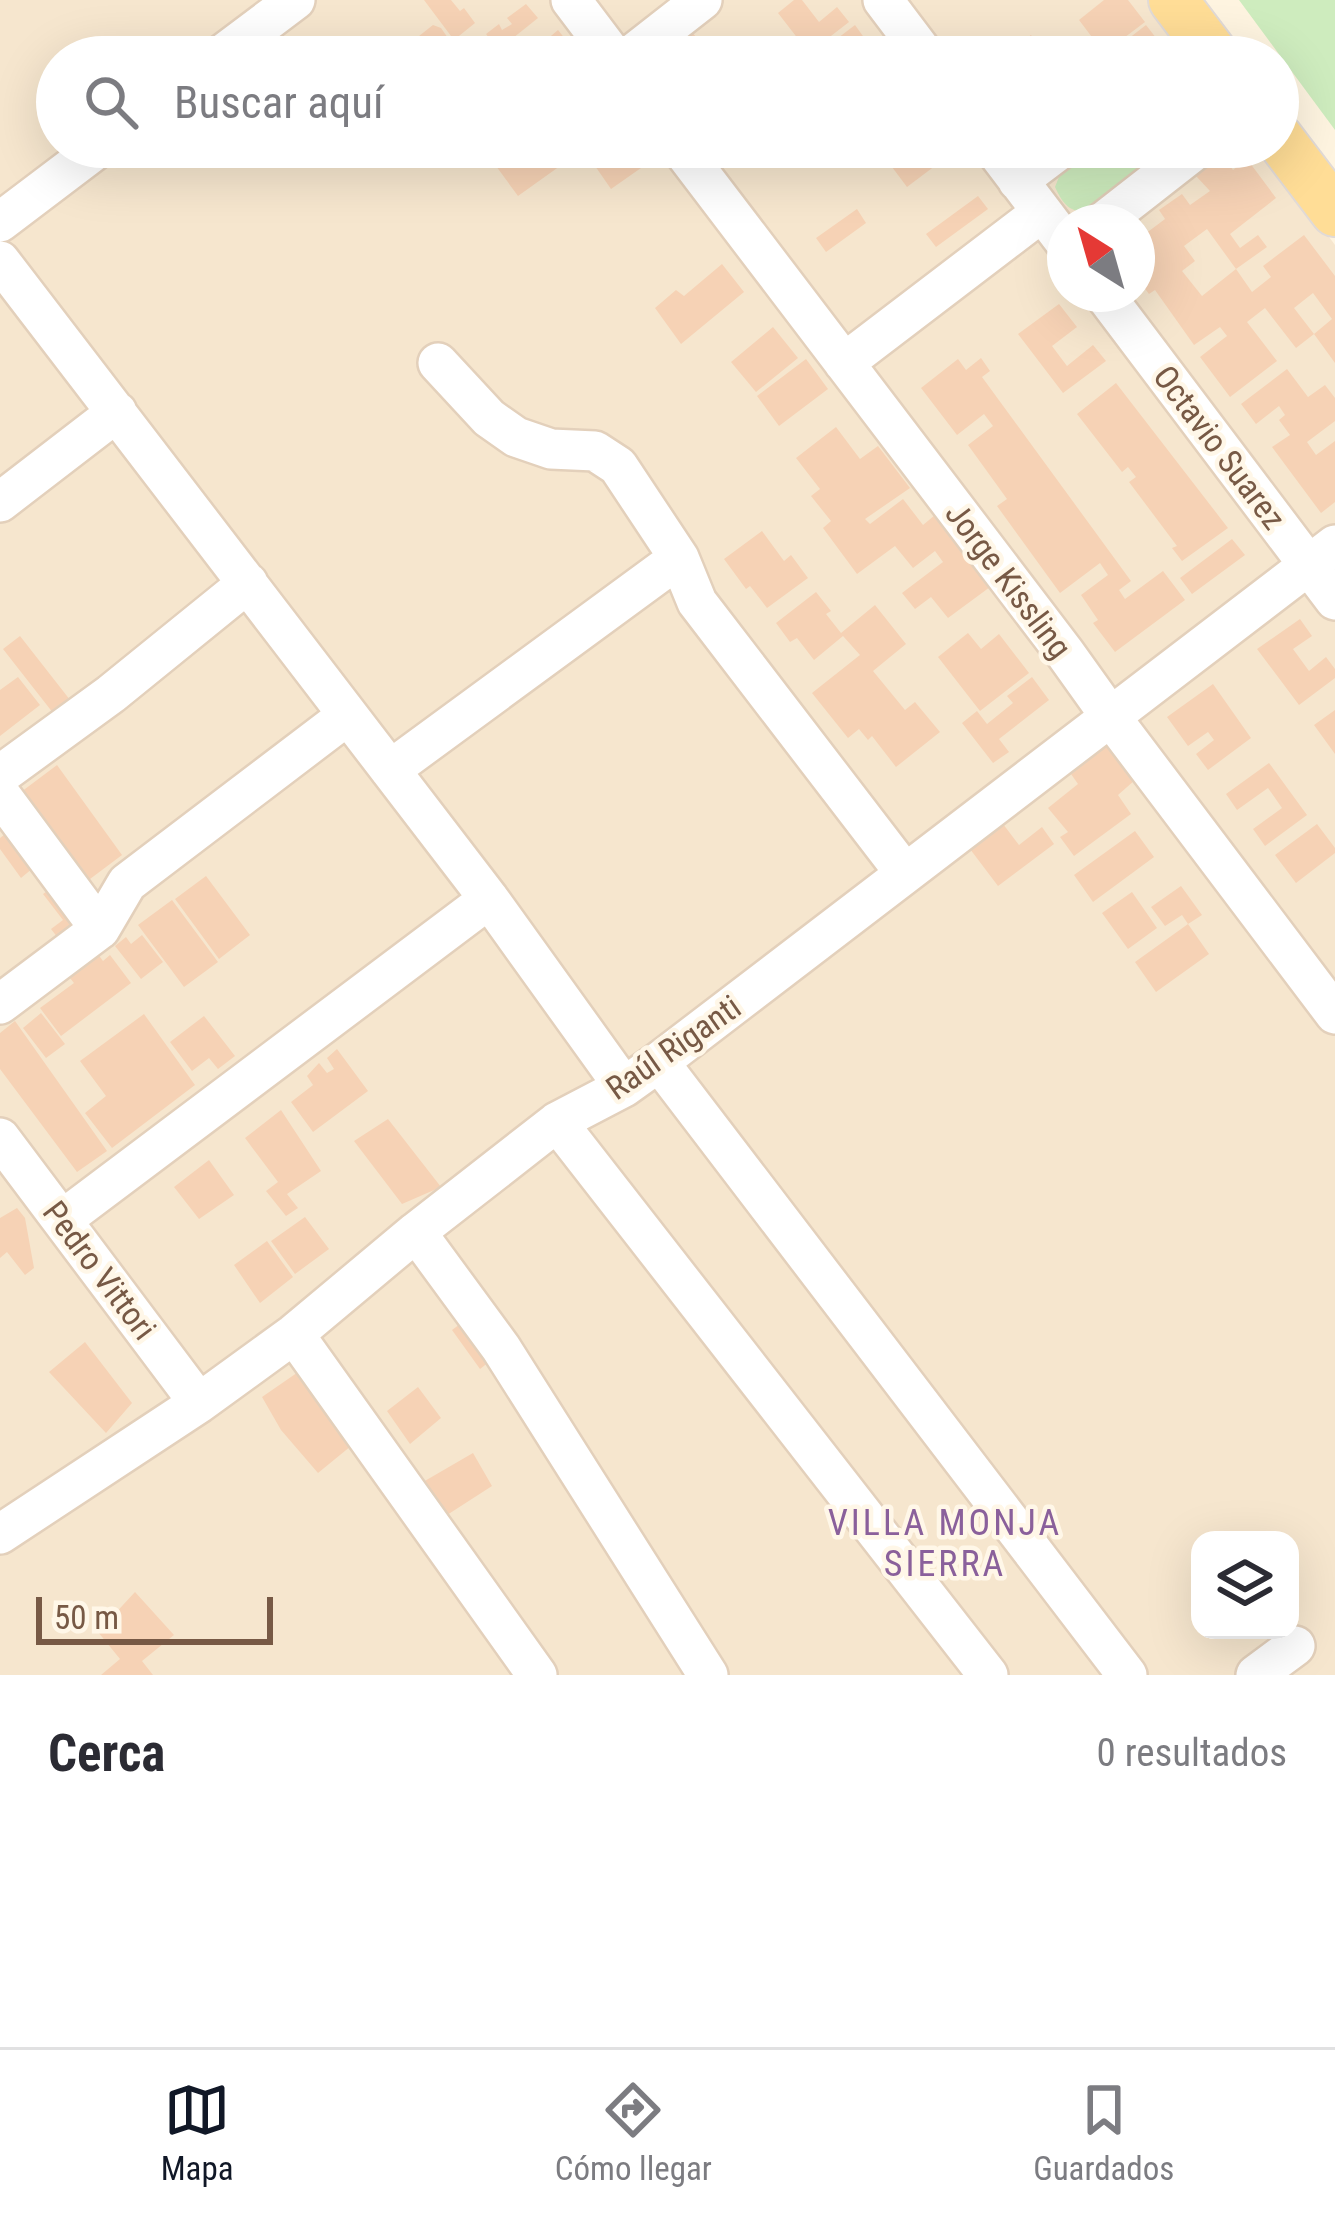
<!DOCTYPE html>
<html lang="es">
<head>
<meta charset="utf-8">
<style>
  :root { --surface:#fff; --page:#f7f7f7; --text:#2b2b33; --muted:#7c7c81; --line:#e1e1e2; --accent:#111827 }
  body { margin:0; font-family:"Roboto Condensed",sans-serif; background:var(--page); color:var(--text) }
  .controls { position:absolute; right:36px; bottom:36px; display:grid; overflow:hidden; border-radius:24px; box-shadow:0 12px 48px #0002 }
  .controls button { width:108px; height:108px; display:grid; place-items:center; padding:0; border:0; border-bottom:3px solid var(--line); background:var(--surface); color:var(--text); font:60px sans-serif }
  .compass { position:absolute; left:1047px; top:204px; width:108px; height:108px; border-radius:50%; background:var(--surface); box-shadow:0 12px 48px #0002; rotate:323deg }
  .scale { position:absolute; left:36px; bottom:30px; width:237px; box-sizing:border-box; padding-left:12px; border:6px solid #775945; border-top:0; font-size:33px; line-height:42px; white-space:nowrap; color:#775945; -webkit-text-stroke:9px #fff7e8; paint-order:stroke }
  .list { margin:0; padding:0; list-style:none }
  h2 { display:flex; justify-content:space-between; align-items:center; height:156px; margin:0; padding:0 48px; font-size:51px }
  h2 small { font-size:39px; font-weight:400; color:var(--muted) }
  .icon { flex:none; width:66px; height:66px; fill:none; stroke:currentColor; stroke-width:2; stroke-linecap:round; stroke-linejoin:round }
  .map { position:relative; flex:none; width:1335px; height:1675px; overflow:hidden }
  .search { position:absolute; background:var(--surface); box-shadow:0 12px 48px #0002; left:36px; right:36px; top:36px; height:132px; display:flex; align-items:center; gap:30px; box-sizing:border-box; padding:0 42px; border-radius:66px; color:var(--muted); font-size:45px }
  .sheet { height:372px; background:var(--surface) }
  nav { display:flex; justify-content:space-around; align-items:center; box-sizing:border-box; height:168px; border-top:3px solid var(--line); background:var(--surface); font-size:33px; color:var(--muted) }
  nav a { display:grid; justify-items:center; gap:6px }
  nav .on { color:var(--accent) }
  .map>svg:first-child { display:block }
  .residential { fill:#f6e6ce; fill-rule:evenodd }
  .green { fill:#ceecbe }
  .building { fill:#f6d2b5; fill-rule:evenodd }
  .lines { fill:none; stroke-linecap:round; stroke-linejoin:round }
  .minor-casing { stroke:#e3d0bb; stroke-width:44 }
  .major-casing { stroke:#e1dad6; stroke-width:52 }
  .minor { stroke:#fff; stroke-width:39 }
  .major { stroke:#ffdd96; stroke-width:48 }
  .labels { text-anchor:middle; stroke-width:9; stroke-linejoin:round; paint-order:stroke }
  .street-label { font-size:33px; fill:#775945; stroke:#fff7e8 }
  .neighbourhood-label { font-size:36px; letter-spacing:3px; fill:#8a609b; stroke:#fff7e8 }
</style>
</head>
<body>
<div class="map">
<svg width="1335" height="1675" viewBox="0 0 1335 1675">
  <rect width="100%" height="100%" fill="#fef4e0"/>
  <path class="residential" d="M0,0H1153L1195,57H57V147H1262L1335,245V1675H0ZM1065,222H1137V294H1065ZM1200,1540H1290V1630H1200Z"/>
  <path class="green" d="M1239,0H1335V130Z
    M1093,147H1175L1092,212C1070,213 1064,206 1055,187L1061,172Z"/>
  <path class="building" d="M424,0H451L460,11L464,8L475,23L454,40Z
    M794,0H802L819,22L837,7L849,22L809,53L778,13Z
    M1104,0H1128L1145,22L1104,53L1079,20Z
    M526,4L538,18L498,50L486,34L499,24L502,30L512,24L507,18Z
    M433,25L441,28L455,48L444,57H434L419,36Z
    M855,25L878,57H813Z
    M1146,25L1167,52L1160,57H1114L1111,52Z
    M558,30L574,50L565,57H526Z
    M691,31L706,49L696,57H674L671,53L674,44Z
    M1031,35L1047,57H999L1007,52Z
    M482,147H546L560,166L518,196Z
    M615,147H626L641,168L611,189L593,163Z
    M877,147H960L907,187Z
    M1223,156L1233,170L1247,159L1276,198L1230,234L1240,248L1258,235L1267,247L1236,269L1252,292L1271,277L1263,266L1304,235L1335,276V363L1314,334L1296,348L1265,308L1247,322L1277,361L1230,397L1200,357L1227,336L1220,327L1194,345L1155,290L1149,294L1137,278V240L1165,219L1159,210L1182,194L1190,205L1210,191L1196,176ZM1207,229L1236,269L1202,296L1182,271L1195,261L1184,246ZM1313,293L1332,319L1314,334L1294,308Z
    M978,196L988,209L936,247L926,234Z
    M857,209L866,223L826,252L816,238Z
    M722,264L744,292L681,344L655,308L676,290L684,296Z
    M1059,304L1077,327L1052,346L1067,366L1093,345L1106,361L1063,393L1018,334Z
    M773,327L798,358L756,392L731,362Z
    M981,358L990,371L982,377L1131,581L1119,590L1125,599L1163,571L1185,600L1115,652L1093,623L1098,620L1081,595L1108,575L1100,563L1060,593L997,506L1007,499L968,445L993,426L984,414L957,435L921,388L958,359L966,370Z
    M806,359L828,389L779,426L757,396Z
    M1287,369L1308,397L1325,385L1335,398V421L1307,442L1316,455L1335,441V502L1321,513L1272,447L1290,435L1279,420L1285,415L1279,406L1256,424L1241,404Z
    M1116,383L1228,528L1182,561L1172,548L1177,546L1129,482L1136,477L1128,467L1122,472L1077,414Z
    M836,427L860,459L878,446L910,488L865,519L870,524L903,499L923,525L935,515L990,587L948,618L931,597L915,609L902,593L943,562L935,551L913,568L895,546L857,574L823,528L831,521L811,496L820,489L796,458Z
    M762,531L784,561L791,555L808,578L767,608L750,586L746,589L724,559Z
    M1232,539L1245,555L1192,594L1180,578Z
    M816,592L831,611L826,614L841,633L875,605L906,644L873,671L905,710L915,702L940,732L896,767L872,736L868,740L859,729L848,738L812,693L860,655L843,636L814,660L797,638L790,642L776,623Z
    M1300,619L1312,636L1293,649L1309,671L1326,657L1335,669V678L1299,705L1257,649Z
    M968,633L981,649L999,634L1029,673L980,711L938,657Z
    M20,636L74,705L57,718L3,649Z
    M18,677L40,705L0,736V690Z
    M1032,677L1049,700L999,739L1009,752L993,763L962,723L977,711L987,724L1013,703L1007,696Z
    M1213,684L1251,738L1208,770L1196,754L1214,740L1208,732L1188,746L1167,717Z
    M1335,710V754L1314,725Z
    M1108,745L1135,780L1118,795L1131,814L1074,856L1060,837L1068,832L1048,808L1078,784L1071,774Z
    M1269,763L1307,815L1265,846L1253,829L1282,808L1268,788L1237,810L1226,794Z
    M57,765L122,855L86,882L21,792Z
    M1003,824L1019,845L1042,827L1054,844L998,886L970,849Z
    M1317,824L1335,848V853L1296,883L1275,855Z
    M13,828L39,863L21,878L0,849V838Z
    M1135,831L1154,857L1093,902L1074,875Z
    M206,876L250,935L219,959L175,899Z
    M56,885L82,920L58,938L51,929L63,920L43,894Z
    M1181,886L1202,915L1188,924L1182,915L1165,926L1151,907Z
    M1132,892L1157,928L1128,949L1102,913Z
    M172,900L218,962L184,987L138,925Z
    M1188,924L1209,954L1156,992L1135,962Z
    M142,935L163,962L141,979L115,946L126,937L131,944Z
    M91,945L103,961L110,955L131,983L61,1036L40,1008L74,983L62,968Z
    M41,1013L65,1044L46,1058L23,1028Z
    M144,1014L195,1085L112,1148L85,1113L106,1096L80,1061Z
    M204,1016L235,1056L218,1069L209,1058L192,1071L170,1042Z
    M15,1021L107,1151L77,1172L0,1069V1033Z
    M337,1049L368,1091L313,1132L291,1102L313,1085L307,1076L319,1063L327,1073L334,1069L327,1058Z
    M281,1110L321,1171L287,1194L298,1208L286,1216L266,1191L278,1182L245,1138Z
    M388,1119L441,1187L402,1204L354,1141Z
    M209,1160L234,1195L199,1219L174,1187Z
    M17,1208L25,1218L34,1268L25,1275L7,1252L0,1258V1218Z
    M305,1217L329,1249L295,1274L271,1241Z
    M267,1241L293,1277L260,1303L234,1265Z
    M468,1318L494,1358L480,1369L452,1330Z
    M85,1342L132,1403L106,1433L49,1372Z
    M304,1368L351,1446L318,1473L281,1430L262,1397Z
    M418,1387L441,1418L410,1444L387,1411Z
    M473,1453L492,1486L447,1515L423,1482Z
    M135,1592L174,1635L142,1661L153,1675H101L120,1659L98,1632Z"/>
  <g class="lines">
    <defs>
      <path id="minor" d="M571,0L614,57
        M883,0L926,57
        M219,57L295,0
        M629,57L702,0
        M680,147L1065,653L1110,716L1335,1014
        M993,147L1065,242
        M1018,181L1063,147
        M0,222L99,147
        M1103,222L1199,147
        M0,261L489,899L624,1087
        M1104,294L1335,600
        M438,363L489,418L516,437L551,449L595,451L618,466L679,558
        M844,363L1042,212
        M0,502L117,412
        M390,770L679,558L697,602L904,872
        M0,775L111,694L248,583
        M0,794L100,929
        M0,1004L100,929L127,883L348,715
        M659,1062L1127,1675
        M557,1122L988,1675
        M0,1138L199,1403
        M62,1220L489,899
        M416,1232L501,1348L708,1675
        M294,1334L537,1675
        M0,1534L199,1403L294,1334L416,1232L557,1122L624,1087L659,1062L1335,545
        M1256,1675L1295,1646"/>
      <path id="major" d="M1173,0L1216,57
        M1278,137L1335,212"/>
    </defs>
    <use href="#minor" class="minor-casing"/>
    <use href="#major" class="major-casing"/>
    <use href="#minor" class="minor"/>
    <use href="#major" class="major"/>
  </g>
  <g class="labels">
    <g class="street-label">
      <text transform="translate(1220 447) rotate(53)" y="12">Octavio Suarez</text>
      <text transform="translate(1009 580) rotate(53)" y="12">Jorge Kissling</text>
      <text transform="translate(673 1047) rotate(-35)" y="12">Raúl Riganti</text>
      <text transform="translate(100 1270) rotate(53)" y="12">Pedro Vittori</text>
    </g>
    <g class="neighbourhood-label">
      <text x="945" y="1535">VILLA MONJA<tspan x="945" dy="41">SIERRA</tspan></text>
    </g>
  </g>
</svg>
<div class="controls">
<button><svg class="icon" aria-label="layers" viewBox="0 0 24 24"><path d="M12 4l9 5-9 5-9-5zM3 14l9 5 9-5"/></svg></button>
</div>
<svg class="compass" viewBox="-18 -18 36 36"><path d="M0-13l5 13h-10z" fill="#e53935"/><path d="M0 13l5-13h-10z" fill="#7c7c81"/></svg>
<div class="scale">50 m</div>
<div class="search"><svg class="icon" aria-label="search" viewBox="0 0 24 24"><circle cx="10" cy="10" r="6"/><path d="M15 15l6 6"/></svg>Buscar aquí</div>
</div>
<section class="sheet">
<h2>Cerca<small>0 resultados</small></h2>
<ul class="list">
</ul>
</section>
<nav>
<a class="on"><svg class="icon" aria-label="map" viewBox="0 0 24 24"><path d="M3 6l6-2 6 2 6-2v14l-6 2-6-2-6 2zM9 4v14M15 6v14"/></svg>Mapa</a>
<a><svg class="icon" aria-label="directions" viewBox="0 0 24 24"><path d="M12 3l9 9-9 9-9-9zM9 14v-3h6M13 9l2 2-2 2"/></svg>Cómo llegar</a>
<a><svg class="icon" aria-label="saved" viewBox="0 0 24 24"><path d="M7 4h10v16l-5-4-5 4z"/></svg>Guardados</a>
</nav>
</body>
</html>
